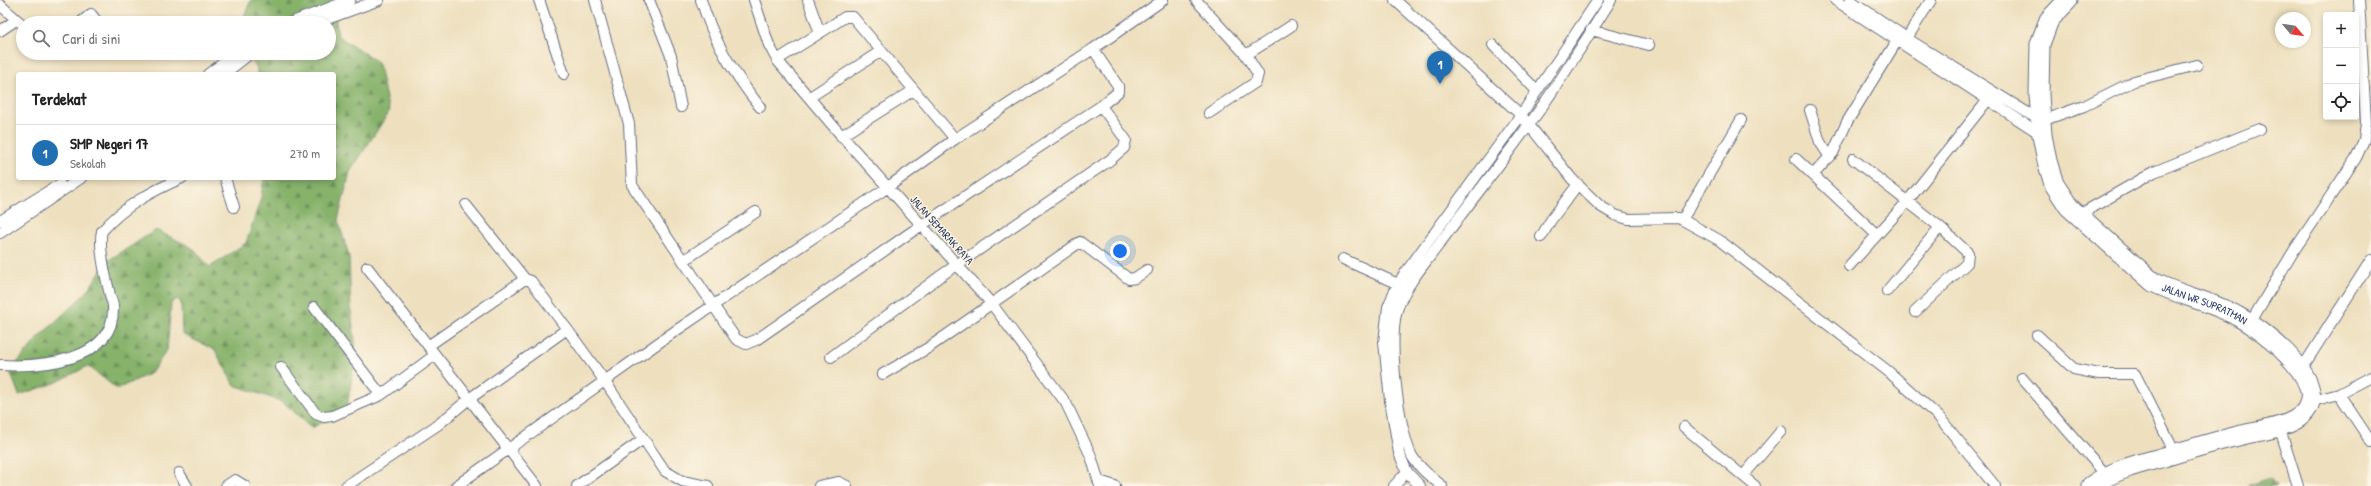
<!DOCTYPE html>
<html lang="id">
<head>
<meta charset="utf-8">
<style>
  :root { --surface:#fff; --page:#f2f2f2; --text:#222; --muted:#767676; --line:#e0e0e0; --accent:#1f6fb2 }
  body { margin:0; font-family:"Patrick Hand",sans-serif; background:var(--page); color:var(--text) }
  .controls { position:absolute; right:12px; top:12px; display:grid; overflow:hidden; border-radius:4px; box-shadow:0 2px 6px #0003 }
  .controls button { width:36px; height:36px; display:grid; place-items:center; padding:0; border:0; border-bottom:1px solid var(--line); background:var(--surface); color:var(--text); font:20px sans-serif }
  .compass { position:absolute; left:2275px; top:12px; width:36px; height:36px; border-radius:50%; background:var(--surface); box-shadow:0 2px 6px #0003; rotate:119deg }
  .you { position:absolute; left:1120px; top:251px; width:14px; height:14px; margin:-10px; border:3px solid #fff; border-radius:50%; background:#1a73e8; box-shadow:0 0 0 6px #1a73e833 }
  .badge { display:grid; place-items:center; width:26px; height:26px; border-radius:50%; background:var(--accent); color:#fff; font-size:13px; font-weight:700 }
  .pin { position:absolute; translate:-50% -33px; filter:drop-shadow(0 1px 2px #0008) }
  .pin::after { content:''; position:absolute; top:21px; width:14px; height:12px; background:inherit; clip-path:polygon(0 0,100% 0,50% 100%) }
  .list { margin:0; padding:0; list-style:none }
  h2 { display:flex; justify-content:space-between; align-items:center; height:52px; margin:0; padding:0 16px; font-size:17px }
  h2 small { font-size:13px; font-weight:400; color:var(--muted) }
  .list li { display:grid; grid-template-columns:26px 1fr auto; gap:12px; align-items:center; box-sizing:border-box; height:56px; padding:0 16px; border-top:1px solid var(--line) }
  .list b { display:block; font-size:15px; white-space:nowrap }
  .list p { margin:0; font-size:13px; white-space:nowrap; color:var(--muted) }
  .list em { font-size:13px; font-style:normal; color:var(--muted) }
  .icon { flex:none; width:22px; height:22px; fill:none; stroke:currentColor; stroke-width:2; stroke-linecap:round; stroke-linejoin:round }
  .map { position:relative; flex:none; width:2371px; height:486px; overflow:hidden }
  .search { position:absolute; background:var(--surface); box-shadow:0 2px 6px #0003; left:16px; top:16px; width:320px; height:44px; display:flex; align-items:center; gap:10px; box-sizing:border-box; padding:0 14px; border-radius:22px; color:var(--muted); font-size:15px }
  .panel { position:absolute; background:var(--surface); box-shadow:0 2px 6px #0003; left:16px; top:72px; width:320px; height:108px; border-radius:4px }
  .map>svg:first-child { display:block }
  .forest { fill:url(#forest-firs); stroke:#507064 }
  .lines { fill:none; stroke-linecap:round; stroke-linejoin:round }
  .street-casing { stroke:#656d80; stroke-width:12 }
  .highway-casing { stroke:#656d80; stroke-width:21 }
  .street { stroke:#fff; stroke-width:10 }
  .highway { stroke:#fff; stroke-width:19 }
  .labels { text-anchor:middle; stroke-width:3; stroke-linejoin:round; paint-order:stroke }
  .street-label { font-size:11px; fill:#1b2f5e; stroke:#fcf5e5 }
</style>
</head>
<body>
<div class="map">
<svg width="2371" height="486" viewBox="0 0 2371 486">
  <defs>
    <pattern id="forest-firs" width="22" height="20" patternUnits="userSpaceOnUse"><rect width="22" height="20" fill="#86b26b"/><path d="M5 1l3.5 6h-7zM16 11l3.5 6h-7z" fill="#6d915b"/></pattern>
  </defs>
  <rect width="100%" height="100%" fill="#fcf5e5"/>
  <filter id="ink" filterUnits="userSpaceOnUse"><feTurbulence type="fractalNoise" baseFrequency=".025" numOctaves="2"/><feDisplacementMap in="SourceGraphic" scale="8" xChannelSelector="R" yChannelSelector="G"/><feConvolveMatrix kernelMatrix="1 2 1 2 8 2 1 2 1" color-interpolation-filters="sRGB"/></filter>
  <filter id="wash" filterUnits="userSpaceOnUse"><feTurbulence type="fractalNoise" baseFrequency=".012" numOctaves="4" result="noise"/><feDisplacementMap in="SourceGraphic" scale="16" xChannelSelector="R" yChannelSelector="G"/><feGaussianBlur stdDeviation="0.9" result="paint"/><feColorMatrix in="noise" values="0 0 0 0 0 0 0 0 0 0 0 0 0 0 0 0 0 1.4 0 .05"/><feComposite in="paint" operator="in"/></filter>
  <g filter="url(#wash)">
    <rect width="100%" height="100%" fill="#eee0bf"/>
    <path class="forest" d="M251,0H333L338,36L378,62L389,112L350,172L338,220L349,256L351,311L356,349L347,409L312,428L283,402L234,385L215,350L182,334L181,303L177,299L171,303L167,350L151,373L117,389L88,366L55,383L19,395L10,371L40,336L87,292L106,262L156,230L191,247L210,267L246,243L261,198L264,178H334V74H257V68L246,53H329V23H241Z
      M2270,478L2276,486H2247Z"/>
  </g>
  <g filter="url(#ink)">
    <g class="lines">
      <defs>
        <path id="street" d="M539,0L564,74
          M595,0L629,124L632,185L736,339L746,344L756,340L907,235L1101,106L1118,92V86L1093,49
          M649,0L671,56L681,107
          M701,0C715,44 732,71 760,107
          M754,0L769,45L777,60L834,127L991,303L1066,403L1091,456L1100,486
          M808,0L820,33
          M1196,0L1246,55L1258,74L1256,82L1209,113
          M1395,0L1521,115L1572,179L1600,206L1615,215L1628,219L1679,218L1719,240L1889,372L1939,417L1995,486
          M1835,0L2042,135
          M1850,0L1911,41L2041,121L2084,106L2134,81L2197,65
          M0,5L23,25
          M80,23L91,14L98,23
          M290,23L350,0
          M316,23L379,0
          M1591,30L1649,45
          M0,31L16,20
          M1907,38L1931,0
          M1493,45L1537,91
          M1246,55L1291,26
          M777,60L845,17H853L955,139
          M208,74L237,53
          M224,74L251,53
          M810,97L881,51
          M1810,110L1820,142L1830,157
          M841,136L914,90
          M1796,159L1877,235
          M1853,159L1940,227L1968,253L1967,263L1915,312
          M1813,175L1833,153L1847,122L1900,36
          M225,178L234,207
          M2077,216L2154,172L2260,129
          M1682,220L1741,120
          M0,221L60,184
          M0,233L81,178
          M1541,237L1551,220L1578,184
          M1343,259L1398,284
          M683,261L756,212
          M1849,266L1906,203L1988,100
          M367,267L537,486
          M1887,291L1940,227
          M314,307L381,395
          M2250,323L2295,249L2356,158L2364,140L2366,123L2359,0
          M567,329L604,380L665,471L682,481L708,486
          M2037,335L2074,369L2099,374H2135L2175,453
          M428,346L525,279
          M831,357L939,277L1110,160L1124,148L1126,140L1101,106
          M0,365C40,367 116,362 113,306C113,302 110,298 110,295C106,279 98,245 102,231C124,206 152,191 182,178
          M281,367L316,414L324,417L332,416L381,395L435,355
          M2301,370L2371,260
          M883,374L928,348L1080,242L1129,279L1135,278L1147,270
          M2022,378L2107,476
          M2339,394L2371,442
          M2309,402L2339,394L2371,377
          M2279,426L2298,486
          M1684,427L1755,486
          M179,473L187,486
          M1743,476L1781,431
          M1099,481L1115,486
          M226,486L235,480L245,486
          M346,486L439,424L469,399L567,329L531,281L525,279L466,205
          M456,486L671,334L888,187L955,139L1093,49L1163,0
          M577,486L642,440
          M819,486L839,482L847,486
          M1394,486L1407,472
          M1420,486L1407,472L1399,453L1390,400L1384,342L1388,307L1395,290L1403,276L1521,115L1598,0
          M1442,486C1431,477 1419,468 1412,456C1398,430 1387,335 1398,307C1406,285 1423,266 1437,247C1467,206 1498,167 1528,126C1558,86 1584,42 1611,0"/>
        <g id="highway">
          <path id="s1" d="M2068,0L2049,20L2040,44L2039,95L2042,135L2047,161L2054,184L2069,207L2153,282C2180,296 2211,301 2237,316C2263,330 2344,390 2295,420C2279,429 2259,431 2242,435C2216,441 2190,449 2164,457C2139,464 2113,470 2091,486"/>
        </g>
      </defs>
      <use href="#street" class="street-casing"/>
      <use href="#highway" class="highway-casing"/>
      <use href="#street" class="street"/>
      <use href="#highway" class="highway"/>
    </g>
  </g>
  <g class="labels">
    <g class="street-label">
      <text transform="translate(942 230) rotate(48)" y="4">JALAN SEMARAK RAYA</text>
      <text dy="4" stroke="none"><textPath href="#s1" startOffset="391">JALAN WR SUPRATMAN</textPath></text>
    </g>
  </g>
</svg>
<div class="controls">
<button>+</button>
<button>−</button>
<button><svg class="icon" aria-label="locate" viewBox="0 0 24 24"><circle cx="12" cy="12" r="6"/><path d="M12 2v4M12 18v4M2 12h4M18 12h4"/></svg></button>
</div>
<svg class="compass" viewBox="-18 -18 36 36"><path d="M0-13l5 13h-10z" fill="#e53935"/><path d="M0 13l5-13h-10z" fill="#767676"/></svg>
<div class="you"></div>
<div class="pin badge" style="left:1440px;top:84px">1</div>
<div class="search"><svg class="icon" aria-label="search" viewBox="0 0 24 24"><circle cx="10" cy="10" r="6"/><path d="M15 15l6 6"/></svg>Cari di sini</div>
<section class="panel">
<h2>Terdekat<small></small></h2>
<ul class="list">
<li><span class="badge">1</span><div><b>SMP Negeri 17</b><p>Sekolah</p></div><em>270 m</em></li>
</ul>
</section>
</div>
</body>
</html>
